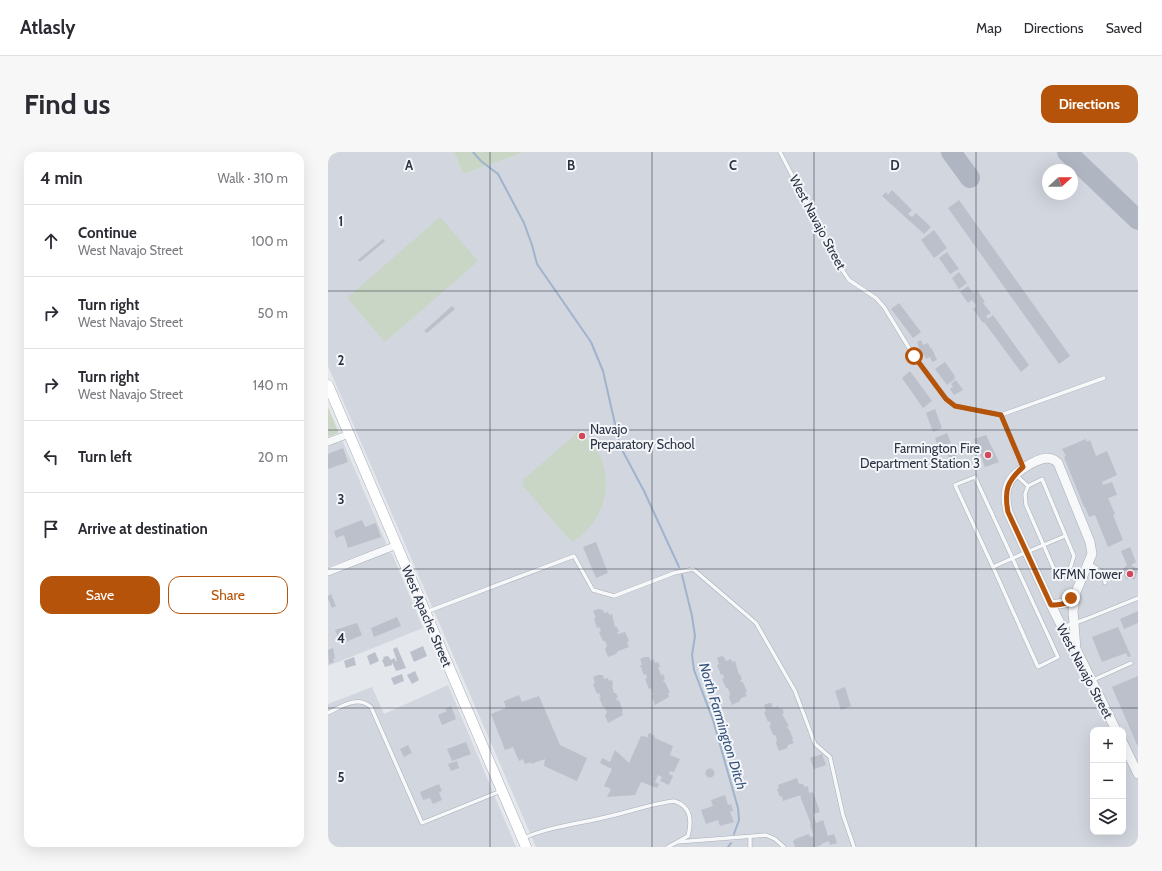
<!DOCTYPE html>
<html lang="en">
<head>
<meta charset="utf-8">
<style>
  :root { --surface:#fff; --page:#f7f7f7; --text:#2b2b33; --muted:#7c7c81; --line:#e1e1e2; --accent:#b45309 }
  body { margin:0; font-family:Cabin,sans-serif; background:var(--page); color:var(--text) }
  .controls { position:absolute; right:12px; bottom:12px; display:grid; overflow:hidden; border-radius:8px; box-shadow:0 4px 16px #0002 }
  .controls button { width:36px; height:36px; display:grid; place-items:center; padding:0; border:0; border-bottom:1px solid var(--line); background:var(--surface); color:var(--text); font:20px sans-serif }
  .compass { position:absolute; left:714px; top:12px; width:36px; height:36px; border-radius:50%; background:var(--surface); box-shadow:0 4px 16px #0002; rotate:69deg }
  .stop { position:absolute; width:12px; height:12px; margin:-9px; border:3px solid #b45309; border-radius:50%; background:#fff }
  .stop.end { background:#b45309; border-color:#fff; box-shadow:0 1px 4px #0008 }
  .list { margin:0; padding:0; list-style:none }
  h2 { display:flex; justify-content:space-between; align-items:center; height:52px; margin:0; padding:0 16px; font-size:17px }
  h2 small { font-size:13px; font-weight:400; color:var(--muted) }
  .list li { display:grid; grid-template-columns:26px 1fr auto; gap:12px; align-items:center; box-sizing:border-box; height:72px; padding:0 16px; border-top:1px solid var(--line) }
  .list b { display:block; font-size:15px; white-space:nowrap }
  .list p { margin:0; font-size:13px; white-space:nowrap; color:var(--muted) }
  .list em { font-size:13px; font-style:normal; color:var(--muted) }
  .actions { display:flex; gap:8px; padding:12px 16px }
  .actions a { flex:1; padding:9px 0; border:1px solid var(--accent); border-radius:12px; text-align:center; font-size:14px; color:var(--accent) }
  .actions .main { background:var(--accent); color:#fff }
  .icon { flex:none; width:22px; height:22px; fill:none; stroke:currentColor; stroke-width:2; stroke-linecap:round; stroke-linejoin:round }
  .map { position:relative; flex:none; width:810px; height:695px; overflow:hidden; border-radius:12px }
  header { display:flex; align-items:center; gap:24px; box-sizing:border-box; height:56px; padding:0 20px; background:var(--surface); border-bottom:1px solid var(--line) }
  header strong { font-size:19px }
  nav { display:flex; gap:22px; margin-inline-start:auto; font-size:14px }
  .intro { display:flex; align-items:center; justify-content:space-between; box-sizing:border-box; height:96px; padding:0 24px }
  h1 { margin:0; font-size:28px }
  .button { padding:10px 18px; border-radius:12px; background:var(--accent); color:#fff; font-size:14px; font-weight:700 }
  main { display:flex; gap:24px; padding:0 24px }
  aside { flex:1; background:var(--surface); border-radius:12px; box-shadow:0 4px 16px #0002 }
  .map>svg:first-child { display:block }
  .built { fill:#d2d6de; fill-rule:evenodd }
  .green { fill:#c9d6c5 }
  .lines { fill:none; stroke-linecap:round; stroke-linejoin:round }
  .stream { stroke:#9fb4cc; stroke-width:2 }
  .taxiway { stroke:#b0b6c1; stroke-width:20 }
  .building { fill:#bbc0ca }
  .service-casing { stroke:#a9aeb7; stroke-width:4.5 }
  .minor-casing { stroke:#a9aeb7; stroke-width:8 }
  .tertiary-casing { stroke:#a9aeb7; stroke-width:10 }
  .secondary-casing { stroke:#a9aeb7; stroke-width:11 }
  .service { stroke:#f7f8fa; stroke-width:3.5 }
  .minor { stroke:#f7f8fa; stroke-width:7 }
  .tertiary { stroke:#f7f8fa; stroke-width:9 }
  .secondary { stroke:#fff; stroke-width:10 }
  .route { stroke:#b45309; stroke-width:5 }
  .grid { fill:none; stroke:#2b3445; stroke-width:1; stroke-opacity:0.55 }
  .poi-dot { fill:#d1495b; stroke:#f4f6f9; stroke-width:1.5 }
  .labels { text-anchor:middle; stroke-width:4; stroke-linejoin:round; paint-order:stroke }
  .street-label { font-size:13px; fill:#2b3445; stroke:#f4f6f9 }
  .poi-label { font-size:13px; fill:#2b3445; stroke:#f4f6f9; text-anchor:end }
  .water-label { font-size:14px; font-style:italic; fill:#34527a; stroke:#f4f6f9 }
  .grid-label { font-size:13px; text-anchor:middle; font-weight:bold; fill:#2b3445; stroke:#f4f6f9; stroke-width:4; stroke-linejoin:round; paint-order:stroke }
</style>
</head>
<body>
<header>
<strong>Atlasly</strong>
<nav><a>Map</a><a>Directions</a><a>Saved</a></nav>
</header>
<div class="intro"><h1>Find us</h1><a class="button">Directions</a></div>
<main>
<aside>
<h2>4 min<small>Walk · 310 m</small></h2>
<ul class="list">
<li><svg class="icon" aria-label="ahead" viewBox="0 0 24 24"><path d="M12 20V5M6 11l6-6 6 6"/></svg><div><b>Continue</b><p>West Navajo Street</p></div><em>100 m</em></li>
<li><svg class="icon" aria-label="right" viewBox="0 0 24 24"><path d="M7 20v-9h11M14 6l5 5-5 5"/></svg><div><b>Turn right</b><p>West Navajo Street</p></div><em>50 m</em></li>
<li><svg class="icon" aria-label="right" viewBox="0 0 24 24"><path d="M7 20v-9h11M14 6l5 5-5 5"/></svg><div><b>Turn right</b><p>West Navajo Street</p></div><em>140 m</em></li>
<li><svg class="icon" aria-label="left" viewBox="0 0 24 24"><path d="M17 20v-9H6M10 6l-5 5 5 5"/></svg><div><b>Turn left</b></div><em>20 m</em></li>
<li><svg class="icon" aria-label="arrive" viewBox="0 0 24 24"><path d="M6 21V4h12l-3 4 3 4H6"/></svg><div><b>Arrive at destination</b></div></li>
</ul>
<div class="actions"><a class="main">Save</a><a>Share</a></div>
</aside>
<div class="map">
<svg width="810" height="695" viewBox="0 0 810 695">
  <rect width="100%" height="100%" fill="#e4e7ec"/>
  <path class="built" d="M0,0H126L135,22L197,0H810V695H208L0,214ZM720,18H744V42H720ZM765,578H795V680H765Z
    M14,289L15,290L58,391L56,394L0,415V293Z
    M60,400L63,401L65,404L95,476L0,514V424Z
    M120,533L188,695H0V552L44,535L56,562Z"/>
  <path class="green" d="M126,0H197L135,22Z
    M112,65L150,109L57,190L19,146Z
    M0,255L10,279V281L0,285Z
    M251,279C258,286 266,292 271,302C287,334 274,372 244,390L195,334V328Z"/>
  <g class="lines">
    <path class="stream" d="M145,0L153,9L170,22L196,71L204,93L209,112L263,190L275,219L292,294L316,339L351,415
      M354,423L364,464L367,484L364,503L366,518L385,568L410,656L411,668L406,682
      M400,695L403,691"/>
    <path class="taxiway" d="M623,0L642,26
      M739,0L810,68"/>
  </g>
  <path class="building" d="M564,38L584,58L580,62L584,65L588,61L603,75L596,82L554,44L558,40L560,43Z
    M631,48L742,204L731,212L620,56Z
    M606,78L619,96L606,106L593,88Z
    M55,87L57,89L32,110L30,108Z
    M619,100L631,117L622,122L611,106Z
    M631,120L639,131L631,137L624,126Z
    M640,134L645,141L649,138L657,150L655,151L663,161L658,164L660,167L665,163L701,213L693,220L656,170L655,171L645,157L649,154L644,148L640,151L632,140Z
    M571,151L593,180L585,186L563,157Z
    M124,154L127,157L99,181L96,179Z
    M593,188L595,193L600,191L602,196L603,195L609,208L604,210L602,205L598,207L596,203L594,204L589,190Z
    M617,210L627,224L626,225L627,227L619,233L607,217Z
    M582,219L604,249L595,256L574,226Z
    M628,228L635,238L626,243L622,237L625,235L623,232Z
    M607,257L614,276L605,280L598,261Z
    M619,281L623,291L611,296L607,286Z
    M658,283L671,310L657,315L646,287Z
    M758,287L759,290L762,288L768,304L779,299L789,323L774,330L775,333L784,330L789,343L780,346L787,362L785,363L795,388L780,395L767,363L761,365L757,355H756L736,305L738,304L734,297Z
    M15,296L20,310L0,317V302Z
    M625,296L632,313L625,316L618,299Z
    M34,368L37,375L48,371L53,385L20,396L16,383L8,386L6,379Z
    M268,390L280,421L268,426L255,395Z
    M802,395L808,410L803,413L810,417L807,427H798L794,418L799,413L793,399Z
    M3,442L8,454L4,456L0,447V444Z
    M270,457L275,458L276,461L280,460L281,463L284,462L287,475H289L291,480H289L290,482L297,480L301,489L299,490L301,495L290,499L288,502L280,505L277,497L279,494L277,489H275L271,480L273,479L271,475L269,476L266,466L268,465L265,459Z
    M810,459V471L796,477L792,467Z
    M69,465L73,474L46,485L43,476Z
    M29,471L34,483L13,492L7,478Z
    M790,475L803,504L800,505L798,501L774,510L764,485Z
    M95,494L99,504L86,510L82,500Z
    M69,495L78,516L68,519L64,510V513L57,515L54,508L56,507L55,505L60,504L63,508L66,506L68,509H69L65,497Z
    M5,496L7,506L5,507L6,510L1,512L0,498Z
    M47,500L51,509L42,513L39,504Z
    M394,504L396,505L398,509L403,507L404,510L407,509L411,523L412,522L414,527L412,528L413,530H415L419,540L417,541L419,544L413,546L412,549L404,553L401,545L402,542L400,536H398L394,527L396,526L395,522L393,523L389,513L391,512L389,506Z
    M26,505L28,513L18,516L16,509Z
    M316,505H321L323,509L326,507L327,511L330,510L332,515H330L333,523L335,522L337,527L335,528L336,530H337L342,541H340L341,545L327,553L324,545L325,542L323,536L321,537L317,527L319,526L318,522L316,523L312,513H314L312,507Z
    M87,519L91,528L84,532L79,523Z
    M74,522L76,529L66,533L63,526Z
    M270,523H275L276,527L280,526L281,529L284,528L285,533L284,534L286,541H288L290,546H288L289,549L291,548L295,559L294,560L295,563L280,571L277,563L279,560L276,555H275L271,545H273L271,541L269,542L265,532L267,531L265,525Z
    M810,524V595L784,535Z
    M517,535L523,554L513,558L507,539Z
    M191,543L194,550L211,544L232,593L259,606L249,629L216,614L217,607L203,612V610L197,612L195,607L191,609L185,595L177,598L163,562L178,556L176,549Z
    M441,551H443L445,556L450,554L451,557L454,556L456,561L454,562L461,574H459L460,577H461L465,587L464,588L466,591L460,593L459,596L451,599L448,591L449,588L447,583H445L441,573H443L442,569L440,570L436,560L438,559L436,553Z
    M123,554L128,567L114,573L110,563L119,559L117,557Z
    M323,581L324,583H326L327,586L345,594L342,603L352,607L346,620L342,619L341,622L345,624L341,633L332,629L334,625L330,623L327,630L331,632L329,636L313,630L307,643L279,645L283,637L276,634L284,617L272,611L274,606L282,610L287,598L301,611L313,584L320,585V582Z
    M138,590L143,602L124,609L119,597Z
    M80,593L84,601L76,605L72,597Z
    M494,602L498,613L486,617L482,606Z
    M129,609L131,616L123,619L120,612Z
    M377.5 621a4.5 4.5 0 1 1 9 0a4.5 4.5 0 1 1-9 0Z
    M469,626L471,632H475L477,635L480,634L481,641L485,640L492,660L485,662L488,671L495,668L500,684L506,682L509,691L502,693L501,689L493,692L494,693L488,695H467L465,689L467,688V687L481,682L482,685L486,684L482,673L483,672L472,644H473V643L455,649L454,644L452,645L449,637L451,636L450,633Z
    M111,632L114,639L111,640L114,648L105,652L102,646L95,648L92,640Z
    M397,643L400,653L403,652L405,659L402,660L406,670L392,674L390,668L378,672L373,658L385,654L383,648Z"/>
  <g class="lines">
    <defs>
      <path id="service" d="M452,0L509,110L521,128L548,146L556,155L586,204L618,247L627,254L673,263
        M673,263L776,226
        M673,263L695,315
        M688,323L700,334
        M714,327L746,404L741,420L729,424L698,353L697,342L700,334Z
        M761,412C770,416 777,420 777,431
        M665,415L627,333L647,325L730,505L710,515L665,415C689,404 713,394 737,384
        M98,460L246,404L265,438L286,444L346,421L365,417L428,471L467,539L487,592L502,605L515,663L526,695
        M735,475L758,467L810,446
        M765,528L803,511
        M0,561C14,554 30,543 43,555L94,671L173,639
        M196,686C221,675 248,672 274,666C298,661 322,652 346,649C363,654 364,669 360,684L340,695
        M349,690L438,683L447,687L456,695
        M422,695V685"/>
      <path id="minor" d="M0,290L21,282
        M0,420L69,393"/>
      <path id="tertiary" d="M723,453L737,451L748,440
        M748,497L745,459L748,440L764,402L762,390L730,311C727,308 724,306 719,306C708,307 688,319 682,329C676,339 678,350 680,360L723,453L734,475L748,497L788,578
        M795,591L810,622"/>
      <path id="secondary" d="M0,233L198,695"/>
    </defs>
    <use href="#service" class="service-casing"/>
    <use href="#minor" class="minor-casing"/>
    <use href="#tertiary" class="tertiary-casing"/>
    <use href="#secondary" class="secondary-casing"/>
    <use href="#service" class="service"/>
    <use href="#minor" class="minor"/>
    <use href="#tertiary" class="tertiary"/>
    <use href="#secondary" class="secondary"/>
  </g>
  <g class="lines">
    <path class="route" d="M586,204L618,247L627,254L673,263L695,315C679,329 676,339 680,360L723,453C731,453 737,453 743,446"/>
  </g>
  <path class="grid" d="M162,0V695M324,0V695M486,0V695M648,0V695M0,139H810M0,278H810M0,417H810M0,556H810"/>
  <g class="poi-dot">
    <circle cx="254" cy="284" r="4"/>
    <circle cx="660" cy="303" r="4"/>
    <circle cx="802" cy="422" r="4"/>
  </g>
  <g class="labels">
    <g class="street-label">
      <text transform="translate(490 70) rotate(62)" y="5">West Navajo Street</text>
      <text transform="translate(99 464) rotate(67)" y="5">West Apache Street</text>
      <text transform="translate(757 519) rotate(62)" y="5">West Navajo Street</text>
    </g>
    <g class="poi-label">
      <text x="262" y="282" text-anchor="start">Navajo<tspan x="262" dy="15">Preparatory School</tspan></text>
      <text x="652" y="301">Farmington Fire<tspan x="652" dy="15">Department Station 3</tspan></text>
      <text x="794" y="427">KFMN Tower</text>
    </g>
    <g class="water-label">
      <text transform="translate(395 574) rotate(73)" y="5">North Farmington Ditch</text>
    </g>
  </g>
  <g class="grid-label">
    <text x="81" y="18">A</text>
    <text x="243" y="18">B</text>
    <text x="405" y="18">C</text>
    <text x="567" y="18">D</text>
    <text x="13" y="74">1</text>
    <text x="13" y="213">2</text>
    <text x="13" y="352">3</text>
    <text x="13" y="491">4</text>
    <text x="13" y="630">5</text>
  </g>
</svg>
<div class="controls">
<button>+</button>
<button>−</button>
<button><svg class="icon" aria-label="layers" viewBox="0 0 24 24"><path d="M12 4l9 5-9 5-9-5zM3 14l9 5 9-5"/></svg></button>
</div>
<svg class="compass" viewBox="-18 -18 36 36"><path d="M0-13l5 13h-10z" fill="#e53935"/><path d="M0 13l5-13h-10z" fill="#7c7c81"/></svg>
<div class="stop" style="left:586px;top:204px"></div>
<div class="stop end" style="left:743px;top:446px"></div>
</div>
</main>
</body>
</html>
